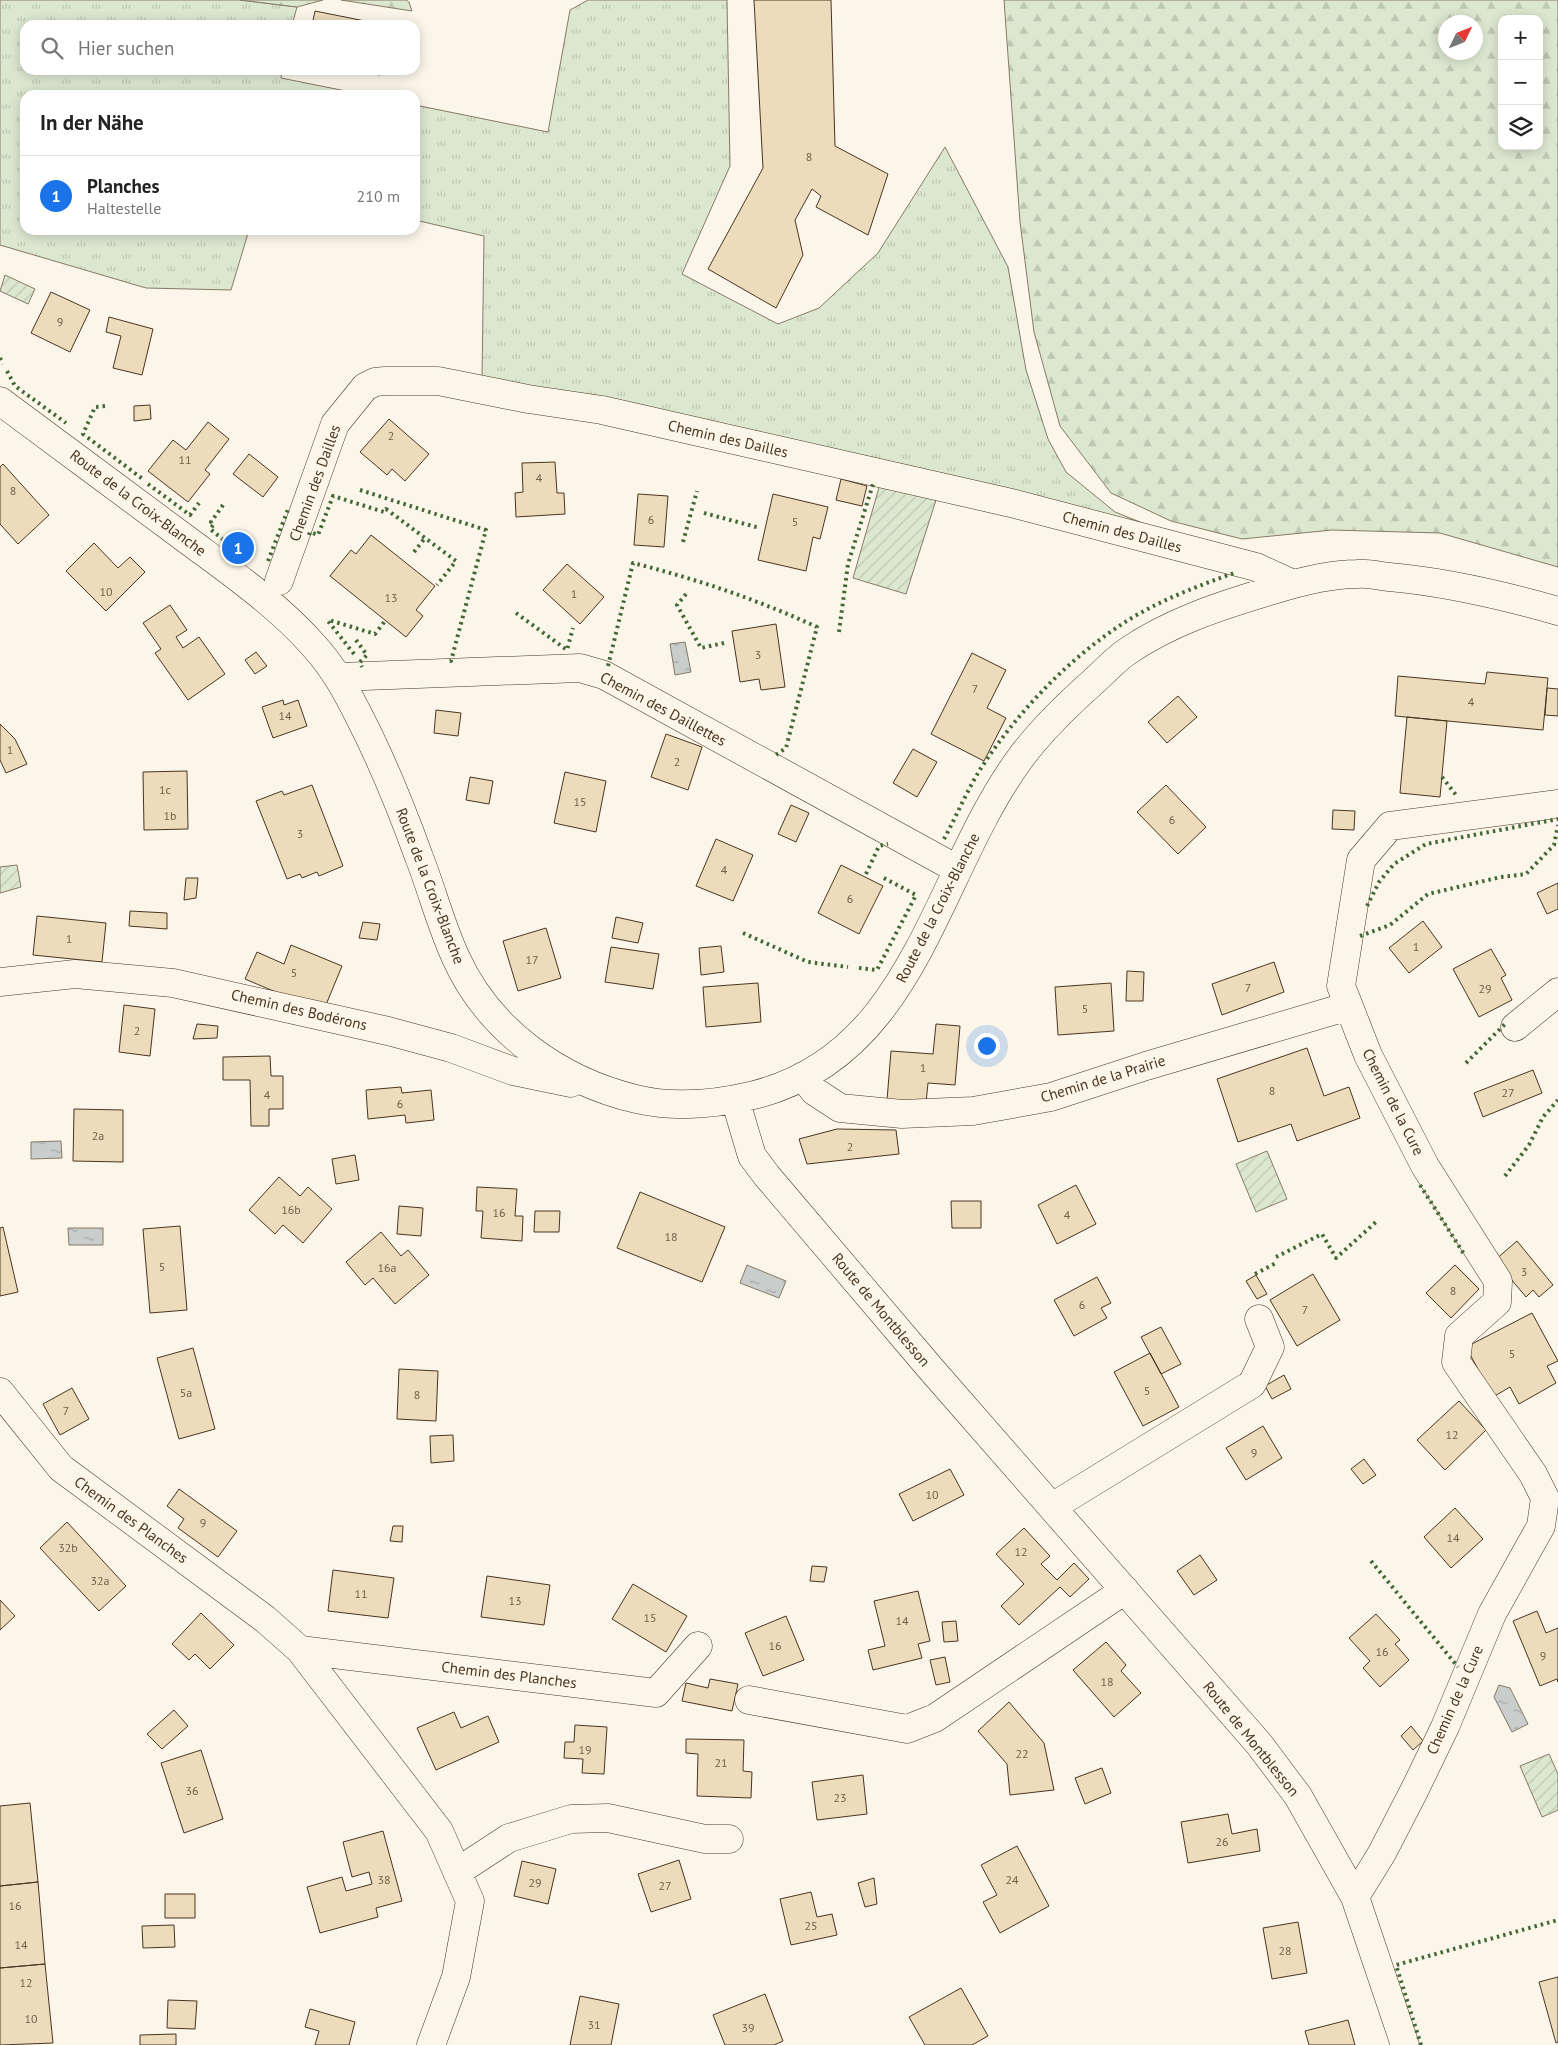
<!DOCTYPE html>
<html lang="de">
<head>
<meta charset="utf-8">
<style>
  :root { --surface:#fff; --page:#f6f6f6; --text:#222; --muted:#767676; --line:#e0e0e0; --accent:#1a73e8 }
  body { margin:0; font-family:"PT Sans",sans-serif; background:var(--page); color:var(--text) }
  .controls { position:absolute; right:15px; top:15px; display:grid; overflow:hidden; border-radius:10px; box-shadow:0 2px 12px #0003 }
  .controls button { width:45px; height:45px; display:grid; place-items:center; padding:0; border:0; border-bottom:1px solid var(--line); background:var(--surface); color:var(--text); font:25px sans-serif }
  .compass { position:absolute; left:1438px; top:15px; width:45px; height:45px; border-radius:50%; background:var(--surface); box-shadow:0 2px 12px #0003; rotate:47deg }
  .you { position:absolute; left:986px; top:1045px; width:18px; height:18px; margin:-12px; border:4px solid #fff; border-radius:50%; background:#1a73e8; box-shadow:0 0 0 8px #1a73e833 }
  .badge { display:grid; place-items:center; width:32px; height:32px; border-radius:50%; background:var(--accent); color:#fff; font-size:16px; font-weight:700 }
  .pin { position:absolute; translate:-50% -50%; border:2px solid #fff; box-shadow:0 1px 5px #0006 }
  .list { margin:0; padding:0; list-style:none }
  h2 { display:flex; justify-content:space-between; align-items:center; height:65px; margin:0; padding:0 20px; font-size:21px }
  h2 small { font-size:16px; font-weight:400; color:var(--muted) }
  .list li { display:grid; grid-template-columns:32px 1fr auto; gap:15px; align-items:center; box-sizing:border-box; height:80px; padding:0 20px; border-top:1px solid var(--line) }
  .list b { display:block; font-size:19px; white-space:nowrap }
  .list p { margin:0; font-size:16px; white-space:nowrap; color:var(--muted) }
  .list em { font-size:16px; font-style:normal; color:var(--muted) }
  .icon { flex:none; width:28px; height:28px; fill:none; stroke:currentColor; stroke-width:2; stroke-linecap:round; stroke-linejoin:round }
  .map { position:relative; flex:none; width:1558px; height:2045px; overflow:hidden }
  .search { position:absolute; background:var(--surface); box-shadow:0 2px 12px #0003; left:20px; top:20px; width:400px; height:55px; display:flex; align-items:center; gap:12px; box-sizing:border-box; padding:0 18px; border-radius:15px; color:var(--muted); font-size:19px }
  .panel { position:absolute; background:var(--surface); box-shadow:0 2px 12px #0003; left:20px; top:90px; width:400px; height:145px; border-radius:15px }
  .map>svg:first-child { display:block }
  .grass { fill:url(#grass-tufts); stroke:#887966 }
  .forest { fill:url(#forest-firs); stroke:#887966; fill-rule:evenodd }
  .garden { fill:url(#garden-furrows); stroke:#887966 }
  .water { fill:url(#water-ripples); stroke:#887966 }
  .building { fill:#ecdcbc; stroke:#4a3520 }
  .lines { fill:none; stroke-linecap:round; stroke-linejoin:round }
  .minor-casing { stroke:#4a3520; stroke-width:29 }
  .minor { stroke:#fbf6e9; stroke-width:28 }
  .hedge { stroke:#436837; stroke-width:4; stroke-dasharray:2.5 4; stroke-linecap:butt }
  .labels { text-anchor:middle; stroke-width:4; stroke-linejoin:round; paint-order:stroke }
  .number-label { font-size:12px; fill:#725f47 }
  .street-label { font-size:15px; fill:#4a3520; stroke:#fbf6e9 }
</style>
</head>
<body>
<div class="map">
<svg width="1558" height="2045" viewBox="0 0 1558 2045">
  <defs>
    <pattern id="grass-tufts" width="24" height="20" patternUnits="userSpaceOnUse" patternTransform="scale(1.25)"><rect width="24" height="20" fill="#dce7d0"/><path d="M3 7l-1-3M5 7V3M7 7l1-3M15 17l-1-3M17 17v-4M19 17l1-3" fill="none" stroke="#bec7b2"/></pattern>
    <pattern id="forest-firs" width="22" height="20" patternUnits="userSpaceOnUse" patternTransform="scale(1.25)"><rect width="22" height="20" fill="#dce7d0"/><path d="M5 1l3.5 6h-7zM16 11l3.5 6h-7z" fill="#bec7b2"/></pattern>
    <pattern id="garden-furrows" width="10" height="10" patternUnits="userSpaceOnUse" patternTransform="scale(1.25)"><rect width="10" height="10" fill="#dce7d0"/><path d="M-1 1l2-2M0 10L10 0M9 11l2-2" fill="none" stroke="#bec7b2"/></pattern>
    <pattern id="water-ripples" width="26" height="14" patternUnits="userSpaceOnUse" patternTransform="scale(1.25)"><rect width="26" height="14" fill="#c9cecd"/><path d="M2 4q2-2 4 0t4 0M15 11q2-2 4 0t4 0" fill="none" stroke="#a5a8a6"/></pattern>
  </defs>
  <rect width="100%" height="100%" fill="#fbf6e9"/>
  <path class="grass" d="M0,0H240L297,7L292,25H25V70H282L281,78L366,95H25V230H249L231,290L146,288L0,245Z
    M588,0H727L730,166L682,274L778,324L819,308L878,253L945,147L1008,267L1026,370L1048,439L1066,472L1115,512L1160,530L482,379L484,236L415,220V105L548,132L570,10Z"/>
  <path class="forest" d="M240,0H323L297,7Z
    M341,0H406L409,2L412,11Z
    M1004,0H1558V567L1440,533L1332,530L1242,539L1171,521L1111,493L1060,426L1034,332L1020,222ZM1502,19H1539V146H1502ZM1476,22V52H1446V22Z"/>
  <path class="garden" d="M5,275L35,289L28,304L0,291Z
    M880,484L936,500L906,594L853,578Z
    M17,865L21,887L0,893V867Z
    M1267,1151L1287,1199L1256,1212L1236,1164Z
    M1549,1754L1558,1774V1810L1542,1817L1520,1766Z"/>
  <path class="water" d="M685,642L691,672L675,675L670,644Z
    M61,1141L62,1158L31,1159V1142Z
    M68,1228H103V1245H69Z
    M747,1265L786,1281L779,1298L740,1283Z
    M1499,1685L1510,1688L1528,1724L1512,1732L1494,1697Z"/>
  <path class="building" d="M754,0H831L835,146L888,174L868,235L816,207L821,196L812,189L795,220L803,255L776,308L708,269L763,168Z
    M315,11L375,23V25H312Z
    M351,70H381L380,75Z
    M51,292L90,310L70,352L31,333Z
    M109,317L153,329L142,375L113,368L121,336L106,332Z
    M150,405L151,419L134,421V406Z
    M389,419L429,454L405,481L392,469L387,475L360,452Z
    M208,422L229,439L205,470L210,474L188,502L148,471L173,440L186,450Z
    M249,454L278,477L263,497L233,474Z
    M555,462L557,493H564L565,514L516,517L515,493L523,492L522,463Z
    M3,464L49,515L18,544L0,524V467Z
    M841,479L867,486L862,506L836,500Z
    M638,494L668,496L664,547L634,545Z
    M773,494L828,507L820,539L813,537L806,571L758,560Z
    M371,535L435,586L416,610L423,616L406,637L330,576L351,550L356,554Z
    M94,543L118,568L130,557L145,572L106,611L66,571Z
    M567,564L604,597L580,624L543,590Z
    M170,605L187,630L176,637L183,648L199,637L225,674L188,700L155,653L161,649L143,623Z
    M776,624L785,687L761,690L759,679L740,682L732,631Z
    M256,652L267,666L255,674L245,660Z
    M972,653L1006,670L987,708L1006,718L984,761L931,734Z
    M1487,672L1548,678L1543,730L1395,716L1398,676L1485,684Z
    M1547,688L1558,689V716L1545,715Z
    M1178,696L1197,717L1167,743L1148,722Z
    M283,700L284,705L298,700L307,726L273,738L262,707Z
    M436,710L461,713L458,736L434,733Z
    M1407,717L1447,721L1440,797L1400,793Z
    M0,724L15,739L27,764L6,773L0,760Z
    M666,734L702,747L688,790L651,777Z
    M913,749L937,762L917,797L893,783Z
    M187,771L188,829L144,830L143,772Z
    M565,772L606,781L596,832L554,823Z
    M470,777L493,781L489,804L466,800Z
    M312,785L343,866L319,876L317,872L302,878L300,874L287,879L256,801L282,791L284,795Z
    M1166,785L1206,827L1178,854L1137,812Z
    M791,805L809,813L796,842L778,834Z
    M1333,810L1355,811L1354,830L1332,829Z
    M716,839L753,855L733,901L696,886Z
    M841,865L883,886L859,934L818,913Z
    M186,878H198L196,898L184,900Z
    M1558,883V909L1547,914L1537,893Z
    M130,911L167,913V929L129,926Z
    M37,916L106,923L102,962L33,955Z
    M616,917L643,923L638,943L612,938Z
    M1423,921L1442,947L1409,973L1389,948Z
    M363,922L380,924L377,940L359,938Z
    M546,928L561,978L518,991L503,941Z
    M291,945L342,966L323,1012L245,979L257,952L284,964Z
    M721,946L724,972L701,975L699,948Z
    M611,947L659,954L653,989L605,982Z
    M1491,949L1506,975L1501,978L1512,1000L1479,1017L1453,969Z
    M1274,962L1284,992L1222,1015L1212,984Z
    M1127,971L1144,972L1143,1001H1126Z
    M758,983L761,1022L706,1027L703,987Z
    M1111,983L1114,1031L1058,1035L1055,987Z
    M124,1005L155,1009L150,1056L119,1052Z
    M197,1024L218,1026L217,1038L193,1039Z
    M936,1024L960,1026L955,1085L928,1083L926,1103L887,1100L891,1051L933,1054Z
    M1307,1048L1324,1096L1349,1087L1360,1118L1297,1141L1291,1124L1238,1142L1217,1079Z
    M270,1056L271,1076H283V1109H269V1126H251L250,1080H223V1057Z
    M1533,1070L1542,1093L1483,1117L1474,1093Z
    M401,1087L402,1093L431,1090L434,1120L406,1123L405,1115L368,1119L366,1090Z
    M74,1109L123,1110V1162L73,1161Z
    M837,1129L896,1130L899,1154L807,1164L799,1139Z
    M355,1155L359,1180L336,1184L332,1159Z
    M279,1177L300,1196L308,1187L332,1209L303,1243L283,1225L275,1234L249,1210Z
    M1076,1185L1096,1224L1057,1244L1038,1205Z
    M477,1187L517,1189L515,1216H523L522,1241L481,1238L483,1211H476Z
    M640,1192L725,1227L702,1282L617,1248Z
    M951,1201H981V1228H952Z
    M399,1206L423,1208L421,1236L397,1234Z
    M535,1211H560L559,1232H534Z
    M180,1226L187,1310L150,1313L143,1229Z
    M3,1227L18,1292L0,1296V1228Z
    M381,1232L401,1256L408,1250L429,1275L395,1304L373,1278L365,1285L346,1262Z
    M1517,1241L1553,1285L1539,1297L1533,1290L1526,1297L1495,1260Z
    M1455,1265L1479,1289L1451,1318L1426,1293Z
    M1313,1274L1340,1320L1297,1346L1270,1300Z
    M1256,1275L1267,1294L1257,1299L1246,1281Z
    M1097,1277L1111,1303L1101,1308L1107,1318L1074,1336L1054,1300Z
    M1532,1313L1558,1361L1547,1366L1556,1383L1519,1404L1510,1387L1493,1397L1466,1347Z
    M1161,1327L1181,1364L1161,1374L1141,1337Z
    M193,1348L215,1429L179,1439L157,1358Z
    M1150,1353L1179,1407L1143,1426L1114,1372Z
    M399,1369L438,1371L436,1421L397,1419Z
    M1284,1375L1291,1389L1272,1399L1265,1386Z
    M72,1388L89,1419L60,1435L43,1404Z
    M1459,1401L1486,1430L1445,1470L1417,1440Z
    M1263,1426L1282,1458L1246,1480L1226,1448Z
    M453,1435L454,1461L431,1463L430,1436Z
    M1364,1459L1376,1475L1363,1484L1351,1469Z
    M950,1469L964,1495L913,1521L899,1494Z
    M179,1489L237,1531L218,1557L178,1528L184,1519L167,1506Z
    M1455,1508L1483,1539L1451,1568L1424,1537Z
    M67,1522L126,1586L99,1611L40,1548Z
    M393,1526H403L402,1542L390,1541Z
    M1024,1528L1050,1556L1041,1564L1057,1580L1074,1563L1089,1579L1070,1597L1060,1587L1019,1625L1001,1606L1024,1584L996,1554Z
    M1200,1555L1217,1580L1194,1595L1177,1571Z
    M812,1566L827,1567L824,1582L810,1581Z
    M333,1570L394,1578L388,1618L328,1611Z
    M487,1576L550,1585L544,1625L481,1617Z
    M633,1584L687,1616L666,1652L612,1619Z
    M918,1591L930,1641L918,1644L922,1658L873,1670L868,1650L885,1646L874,1601Z
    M0,1600L15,1616L0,1630Z
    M1537,1611L1546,1633L1558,1628V1682L1557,1679L1540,1686L1513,1621Z
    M201,1613L234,1645L210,1669L195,1654L189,1660L172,1644Z
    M1376,1614L1400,1640L1395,1644L1409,1660L1380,1687L1363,1668L1370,1661L1349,1638Z
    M786,1616L804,1660L763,1676L745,1633Z
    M956,1621L958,1641L944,1642L942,1622Z
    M1106,1642L1126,1665L1121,1671L1141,1693L1114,1717L1073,1670Z
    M945,1657L950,1682L936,1685L930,1660Z
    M710,1679L738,1684L732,1711L682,1701L686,1683L708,1688Z
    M1009,1702L1044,1743L1054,1790L1010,1795L1007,1764L978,1731Z
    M174,1710L188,1726L162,1749L147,1734Z
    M454,1712L461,1728L488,1716L499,1742L436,1770L417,1728Z
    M575,1725L607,1727L604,1774L582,1773L583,1759L564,1758L565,1742H574Z
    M1411,1726L1423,1741L1413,1750L1401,1736Z
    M686,1739L744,1740L743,1771L752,1772L751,1798L697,1796L698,1754L686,1753Z
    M201,1750L223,1819L184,1833L161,1763Z
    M1102,1768L1111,1793L1085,1804L1075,1778Z
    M863,1775L867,1814L817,1820L812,1782Z
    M30,1803L38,1882L0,1886V1806Z
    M1228,1814L1232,1834L1257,1829L1260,1851L1188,1863L1181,1822Z
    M383,1831L402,1901L376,1908L378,1917L320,1933L307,1887L342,1877L346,1891L372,1884L369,1872L352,1877L343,1842Z
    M1017,1846L1049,1906L1000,1933L983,1902L997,1895L981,1865Z
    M679,1860L691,1899L651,1912L638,1874Z
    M522,1861L556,1869L548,1904L514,1896Z
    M874,1878L877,1904L865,1907L858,1883Z
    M38,1882L45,1964L0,1968V1886Z
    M811,1892L817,1917L832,1914L837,1935L791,1945L780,1899Z
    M165,1894H195V1918H165Z
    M1298,1922L1307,1973L1272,1979L1263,1928Z
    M174,1925L175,1947L143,1948L142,1926Z
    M45,1964L53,2043L0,2045V1968Z
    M1558,1977V2042L1556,2043L1539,1982Z
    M961,1988L988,2036L972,2045H925L909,2017Z
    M765,1994L783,2041L774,2045H725L713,2015Z
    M580,1996L619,2004L611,2045H570Z
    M168,2000L197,2001L195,2029L167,2028Z
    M310,2009L355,2022L349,2045H315L319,2031L305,2027Z
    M1348,2020L1355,2045H1309L1305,2031Z
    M176,2034V2045H140V2035Z"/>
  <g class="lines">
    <defs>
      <path id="minor" d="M0,401C63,448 127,495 190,542C233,574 279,606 314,646C334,668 347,692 360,718C383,763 402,810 419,857C432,890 441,926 456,958C489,1031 560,1081 636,1099C674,1108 717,1104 754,1095C915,1055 934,877 1019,760C1040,731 1066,706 1093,682C1103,673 1113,662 1125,653C1169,622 1222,605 1273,590C1299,582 1330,574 1357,574C1368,573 1379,576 1389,577C1447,582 1502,595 1558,611
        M279,581L335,424L365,387L375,382L385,381H438L528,399L602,410L1011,503L1256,567L1293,584
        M339,677L580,668L604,675L957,869
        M0,982L75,974L173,983L388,1031L451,1048L513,1071L571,1083
        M1515,1027L1558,992
        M803,1076L814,1091L840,1108L902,1114L973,1111L1051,1097L1146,1066L1349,1006
        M735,1099L752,1156L767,1176L931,1369L1259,1744L1298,1796L1355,1897L1405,2045
        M0,1392L61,1468L265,1619L300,1650L439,1831L470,1901L456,1977L431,2045
        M1052,1507L1252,1384L1270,1347L1259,1319
        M300,1650L656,1693L698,1646
        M749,1700L907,1729L935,1718L1125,1590
        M457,1872L509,1838L571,1819L608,1818L705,1839H729
        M1355,1897L1382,1853L1415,1789L1445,1727L1492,1614L1541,1526L1545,1498L1533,1474L1456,1362L1459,1336L1497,1302L1498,1281L1425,1166L1368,1055L1341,986L1361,860L1390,826L1558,804"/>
    </defs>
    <use href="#minor" class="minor-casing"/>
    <use href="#minor" class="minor"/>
    <path class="hedge" d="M0,358L3,364
      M7,371L15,386L66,423
      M105,406L95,407L83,434L144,480
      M148,484L190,515L199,503
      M360,490L486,530L451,661H448
      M223,505L211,522L214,524L210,529L240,553L249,543L255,548
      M704,513L760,528
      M309,535L310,532L318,535L333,496L384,512L386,509L456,561L437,585
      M683,542L697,491
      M414,552L425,538
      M268,561L289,507
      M686,594L677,605L701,648L724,643
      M516,613L567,650L573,628
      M839,632L848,564L874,481
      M356,640L367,655L360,662L362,667
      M354,654L328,621L329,620L375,634L385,621
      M608,666L633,563C697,579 758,600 817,627L786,748L773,757
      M1442,777L1456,795
      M944,839C957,815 968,788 983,765C1021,708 1072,655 1130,619C1163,599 1198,586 1234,573
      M866,874L879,846L888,844
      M1367,906L1379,882L1394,864L1426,844L1558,819
      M743,933L808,962L848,967
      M1360,936L1390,925L1428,894L1501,877L1526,874L1554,845L1558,825
      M859,968L877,970L916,895L882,877
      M1466,1063L1505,1024
      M1505,1176L1529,1145L1543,1117L1558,1100
      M1420,1185L1464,1254
      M1276,1257L1322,1234L1336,1258L1376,1222
      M1255,1274L1278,1262
      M1371,1561L1458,1667
      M1421,2045L1396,1965L1558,1920"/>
  </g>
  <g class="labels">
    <g class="number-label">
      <text x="809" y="161">8</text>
      <text x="60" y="326">9</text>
      <text x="391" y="440">2</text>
      <text x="185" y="464">11</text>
      <text x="539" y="482">4</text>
      <text x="13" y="495">8</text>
      <text x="651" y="524">6</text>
      <text x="795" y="526">5</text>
      <text x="106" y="596">10</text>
      <text x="574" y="598">1</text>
      <text x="391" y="602">13</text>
      <text x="758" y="659">3</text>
      <text x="975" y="693">7</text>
      <text x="1471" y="706">4</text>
      <text x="285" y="720">14</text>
      <text x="10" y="754">1</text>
      <text x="677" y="766">2</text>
      <text x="165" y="794">1c</text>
      <text x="580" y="806">15</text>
      <text x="170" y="820">1b</text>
      <text x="1172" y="824">6</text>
      <text x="300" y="838">3</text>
      <text x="724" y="874">4</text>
      <text x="850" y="903">6</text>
      <text x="69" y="943">1</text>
      <text x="1416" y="951">1</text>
      <text x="532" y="964">17</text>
      <text x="294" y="977">5</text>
      <text x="1248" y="992">7</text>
      <text x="1485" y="993">29</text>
      <text x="1085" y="1013">5</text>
      <text x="137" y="1035">2</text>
      <text x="923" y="1072">1</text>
      <text x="1272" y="1095">8</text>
      <text x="1508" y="1097">27</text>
      <text x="267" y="1099">4</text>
      <text x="400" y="1108">6</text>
      <text x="98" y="1140">2a</text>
      <text x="850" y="1151">2</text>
      <text x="291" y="1214">16b</text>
      <text x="499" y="1217">16</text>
      <text x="1067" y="1219">4</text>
      <text x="671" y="1241">18</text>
      <text x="162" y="1271">5</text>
      <text x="387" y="1272">16a</text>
      <text x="1524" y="1276">3</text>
      <text x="1453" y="1295">8</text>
      <text x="1082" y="1309">6</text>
      <text x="1305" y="1314">7</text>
      <text x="1512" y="1358">5</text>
      <text x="1147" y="1395">5</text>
      <text x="186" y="1397">5a</text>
      <text x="417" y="1399">8</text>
      <text x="66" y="1415">7</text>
      <text x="1452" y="1439">12</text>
      <text x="1254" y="1457">9</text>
      <text x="932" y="1499">10</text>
      <text x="203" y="1527">9</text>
      <text x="1453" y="1542">14</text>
      <text x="68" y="1552">32b</text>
      <text x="1021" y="1556">12</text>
      <text x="100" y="1585">32a</text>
      <text x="361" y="1598">11</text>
      <text x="515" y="1605">13</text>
      <text x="650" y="1622">15</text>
      <text x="902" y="1625">14</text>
      <text x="775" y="1650">16</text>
      <text x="1382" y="1656">16</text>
      <text x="1543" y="1660">9</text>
      <text x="1107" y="1686">18</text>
      <text x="585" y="1754">19</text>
      <text x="1022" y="1758">22</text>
      <text x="721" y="1767">21</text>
      <text x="192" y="1795">36</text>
      <text x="840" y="1802">23</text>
      <text x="1222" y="1846">26</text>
      <text x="384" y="1884">38</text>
      <text x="1012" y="1884">24</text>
      <text x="535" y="1887">29</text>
      <text x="665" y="1890">27</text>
      <text x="15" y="1910">16</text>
      <text x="811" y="1930">25</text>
      <text x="21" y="1949">14</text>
      <text x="1285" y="1955">28</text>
      <text x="26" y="1987">12</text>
      <text x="31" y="2023">10</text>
      <text x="594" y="2029">31</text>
      <text x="748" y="2032">39</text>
    </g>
    <g class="street-label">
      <text transform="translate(728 439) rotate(13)" y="5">Chemin des Dailles</text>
      <text transform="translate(315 483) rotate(-70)" y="5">Chemin des Dailles</text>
      <text transform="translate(138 503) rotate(37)" y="5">Route de la Croix-Blanche</text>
      <text transform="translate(1122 532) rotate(15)" y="5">Chemin des Dailles</text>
      <text transform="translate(663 709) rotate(28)" y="5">Chemin des Daillettes</text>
      <text transform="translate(430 886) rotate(69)" y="5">Route de la Croix-Blanche</text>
      <text transform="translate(938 908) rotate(-63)" y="5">Route de la Croix-Blanche</text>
      <text transform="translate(299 1010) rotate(13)" y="5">Chemin des Bodérons</text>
      <text transform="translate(1103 1079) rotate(-17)" y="5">Chemin de la Prairie</text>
      <text transform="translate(1393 1102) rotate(63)" y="5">Chemin de la Cure</text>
      <text transform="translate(881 1310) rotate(50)" y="5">Route de Montblesson</text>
      <text transform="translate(131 1520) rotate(36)" y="5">Chemin des Planches</text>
      <text transform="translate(509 1675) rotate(7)" y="5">Chemin des Planches</text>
      <text transform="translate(1455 1700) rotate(-66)" y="5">Chemin de la Cure</text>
      <text transform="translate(1251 1739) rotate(51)" y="5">Route de Montblesson</text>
    </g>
  </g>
</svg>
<div class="controls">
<button>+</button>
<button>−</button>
<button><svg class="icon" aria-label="layers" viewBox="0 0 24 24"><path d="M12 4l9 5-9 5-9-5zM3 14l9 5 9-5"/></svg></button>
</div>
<svg class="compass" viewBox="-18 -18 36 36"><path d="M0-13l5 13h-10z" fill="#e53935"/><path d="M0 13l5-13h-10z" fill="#767676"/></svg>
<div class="you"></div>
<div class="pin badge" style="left:238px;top:548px">1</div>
<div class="search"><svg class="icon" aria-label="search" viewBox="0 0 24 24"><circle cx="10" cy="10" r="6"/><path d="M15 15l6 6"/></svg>Hier suchen</div>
<section class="panel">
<h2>In der Nähe<small></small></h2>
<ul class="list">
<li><span class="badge">1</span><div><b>Planches</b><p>Haltestelle</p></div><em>210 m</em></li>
</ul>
</section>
</div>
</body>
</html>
